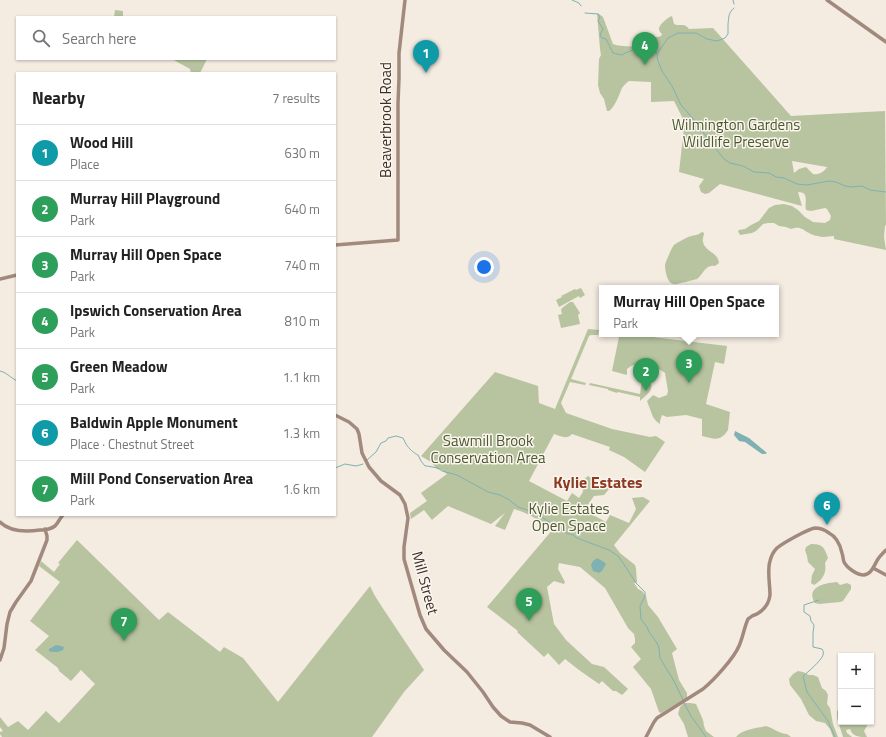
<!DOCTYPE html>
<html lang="en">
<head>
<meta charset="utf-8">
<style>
  :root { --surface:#fff; --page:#f2f2f2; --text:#222; --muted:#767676; --line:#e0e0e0; --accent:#1f5a5e }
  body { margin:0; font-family:"Titillium Web",sans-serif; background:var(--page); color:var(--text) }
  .controls { position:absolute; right:12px; bottom:12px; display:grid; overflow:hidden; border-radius:0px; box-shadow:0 1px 3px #0004 }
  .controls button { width:36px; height:36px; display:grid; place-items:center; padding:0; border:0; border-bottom:1px solid var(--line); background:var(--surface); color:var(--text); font:20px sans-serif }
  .you { position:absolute; left:484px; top:267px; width:14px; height:14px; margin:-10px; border:3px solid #fff; border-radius:50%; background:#1a73e8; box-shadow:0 0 0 6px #1a73e833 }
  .badge { display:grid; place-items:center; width:26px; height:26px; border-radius:50%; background:var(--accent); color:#fff; font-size:13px; font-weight:700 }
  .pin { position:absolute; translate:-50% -33px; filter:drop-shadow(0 1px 2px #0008) }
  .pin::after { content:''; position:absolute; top:21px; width:14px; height:12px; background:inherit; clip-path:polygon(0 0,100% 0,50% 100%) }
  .popup { position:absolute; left:599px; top:285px; width:180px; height:52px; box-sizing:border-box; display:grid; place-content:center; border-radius:0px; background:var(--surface); filter:drop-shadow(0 1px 3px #0005); font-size:13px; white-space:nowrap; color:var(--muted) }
  .popup b { font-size:15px; color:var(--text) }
  .popup::after { content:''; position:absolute; left:50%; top:100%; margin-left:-8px; border:8px solid transparent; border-top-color:var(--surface) }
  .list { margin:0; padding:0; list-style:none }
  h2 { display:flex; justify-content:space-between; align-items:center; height:52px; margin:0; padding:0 16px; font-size:17px }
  h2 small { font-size:13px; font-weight:400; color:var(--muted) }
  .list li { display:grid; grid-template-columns:26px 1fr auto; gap:12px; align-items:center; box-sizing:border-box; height:56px; padding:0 16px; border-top:1px solid var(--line) }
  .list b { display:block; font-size:15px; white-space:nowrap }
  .list p { margin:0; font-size:13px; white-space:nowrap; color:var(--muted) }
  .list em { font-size:13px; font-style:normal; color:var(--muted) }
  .icon { flex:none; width:22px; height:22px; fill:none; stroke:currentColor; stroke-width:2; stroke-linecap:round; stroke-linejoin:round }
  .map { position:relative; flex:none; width:886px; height:737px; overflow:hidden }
  .search { position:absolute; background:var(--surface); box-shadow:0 1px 3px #0004; left:16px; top:16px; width:320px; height:44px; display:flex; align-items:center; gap:10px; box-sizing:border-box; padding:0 14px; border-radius:0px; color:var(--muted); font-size:15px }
  .panel { position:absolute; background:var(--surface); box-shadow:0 1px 3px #0004; left:16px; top:72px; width:320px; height:444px; border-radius:0px }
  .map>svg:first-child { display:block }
  .green { fill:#b8c4a0; fill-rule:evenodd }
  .water { fill:#7fb0b2 }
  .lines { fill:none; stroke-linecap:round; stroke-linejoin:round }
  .stream { stroke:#7fb0b2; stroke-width:1 }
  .secondary { stroke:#a18a7d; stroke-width:3.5 }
  .labels { text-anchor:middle; stroke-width:3; stroke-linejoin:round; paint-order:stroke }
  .street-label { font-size:15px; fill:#3b302b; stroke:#fbf5ee }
  .park-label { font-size:15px; fill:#4a5a2e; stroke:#fbf5ee }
  .neighbourhood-label { font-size:16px; font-weight:bold; fill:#8c3b22; stroke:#fbf5ee }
</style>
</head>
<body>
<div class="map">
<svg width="886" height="737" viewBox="0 0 886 737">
  <rect width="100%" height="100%" fill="#f4ebe1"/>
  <path class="green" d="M115,10L123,11V17H114Z
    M597,13L599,14L603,17L613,44C617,46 632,47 636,46C640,44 643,41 647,39V37H658L661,36L662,34C660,32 659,31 659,28C660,24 668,17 672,16L674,24C681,27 684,22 689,29L713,28L791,116L885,111L886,225L885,226L884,237L886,250L834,239V236C829,236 823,238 818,236C815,236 811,234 809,233C801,229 801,226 791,229L786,227L779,226L774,223H768L763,224L756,231L752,233L740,235L738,231L739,230L745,229L751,225L759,221L769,208L775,205L784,204L792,206L798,210L805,217L813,222L825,223L830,220L831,216L827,209L825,208L811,211L806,210C804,202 810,192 798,192L802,206L720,184L709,193L705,194L701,192L699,186L704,179L679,172L684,128L682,117L674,101L651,102V82L629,81C626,83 624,85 622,88C619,95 615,107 609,111H607L604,99L600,93L598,85L599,59L601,55L600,49ZM792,161L827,167C824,172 819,175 813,174L806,167L799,169L794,173Z
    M172,59H207L200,73H191L190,69Z
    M702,232L704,233C704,236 702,239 703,242C705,252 718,252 719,263L715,266C705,264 703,275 697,279C692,280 676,285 673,284C667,283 665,270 665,265C666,261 672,247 674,245C678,242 684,239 688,237C693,235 697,236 702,232Z
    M581,288L585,295L580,298L579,296L559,307L556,300L562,297L561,296L575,289L576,290Z
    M570,302H573L580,313L578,315L580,324L561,328L558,315L562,314L561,310L562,308Z
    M588,329L599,330L598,335H591L589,336L571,379L586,383L585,385L570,382L561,403L566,413L612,429L650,437L656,436L665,442L645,472L624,457L609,450L610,447L572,434C567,440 560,436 554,434L529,481L567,501L572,493L579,498L583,492L582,481L588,476L609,489L604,495L594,496L584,510L606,522L610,515L629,523L636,509L632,498L643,497L650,501L614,545L620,553L635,565L636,569L637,582L636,583H634L638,589L642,591L646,596L648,605L658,617L677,649L672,653L679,680L687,693V698L661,713L659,712L651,689L633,667L641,659L631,647L635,643V639L634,634L628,628L605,588L580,567L559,563L558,569L565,582L564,584L554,581L547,587L554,624L566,640L592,664L604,667L628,689L622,695L616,691H613L602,681L599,684L579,670L565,659L559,665L548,653L544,657L517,632L518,631L487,607L554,528C540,522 529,513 514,509L505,530L495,526L505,513L491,524L448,506L432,520L424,510L411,519L410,513L427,501L421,493L447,474L442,470L437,469L431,462L421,456L495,372L538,386L539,403L555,409Z
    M602,334H628L727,346L724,364L715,362L706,404L730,412L728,430C720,442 715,439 702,436V419L686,415L667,417L662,415L660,421V424L656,421L653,417L647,401L653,395L659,398L667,395L668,391L665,373C655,365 638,359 627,369V375L612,371L619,337L602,335Z
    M642,380H646L650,381C655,390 646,395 640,401V397L618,392L617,393L608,390V389L589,385L590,383L640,394Z
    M77,540L159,620L168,612L220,652L224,647L243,658L278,702L370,586L375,596L384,610L424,670L404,692L372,737H2L0,734V732L3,731L0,727V717L8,727L18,721L28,730L46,711L59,723L95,684L81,670L71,681L59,671L58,668L35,650L49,636L30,621L60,582L39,566L41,561L54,572L60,564L58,563Z
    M811,544C823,544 824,547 828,558L825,563C827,573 822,581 814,585L811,583L812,575L815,569L808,562L807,556L805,550L806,547Z
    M837,582L840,585L847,583L851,585V589L843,601L840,602L819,604L815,603C805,587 825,583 837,582Z
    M798,671L803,672L809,675H813L818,677L822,688L826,691L828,695L827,704L830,708L833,724L838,737H833L830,729L825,723L816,721L809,715L801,699L790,685L789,679L793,674Z
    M684,703H690L696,704L703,720L704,726L706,731L714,737H688L684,724L678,714L680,707Z
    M841,709V722H866L867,726L864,731L867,737C859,737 853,737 850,729L846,730L847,733L852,737H843L837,718V711Z
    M766,726C773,728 780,734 787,734L791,737H736C742,729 757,728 766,726Z"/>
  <path class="water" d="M735,431L749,438L767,453L765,454H762L745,442L739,441L734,435Z
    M597,558L604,562L606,564L602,571L599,573L593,571L591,565L593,561Z
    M56,645L61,646L64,647L63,650C60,652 53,653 49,651V649Z"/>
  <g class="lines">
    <path class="stream" d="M572,0L579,3L581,6
      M733,0L734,4
      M734,8C728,13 729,17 728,24C728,28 728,31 728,34L725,38L717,41L707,39L696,33H678L668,38L659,51L657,56L658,61L662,71L672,86L681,105L696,122L711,143L724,159L730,163L743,166L754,172L769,173L776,177L784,178L797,184L807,185L829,181L836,182L845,186L852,187L862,186L870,190L886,192
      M585,13L598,14L600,17L598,21L603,29L600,35L602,38L606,39L613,53L622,55C626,52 631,51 635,49L641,50L651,44L657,54
      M0,371C6,372 11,378 17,381
      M367,460L376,452L381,443L386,441L388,438L396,436L403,438C404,440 405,442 406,444C408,448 415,454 418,455L421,461L425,466H427L438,468L442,471L457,475L488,492L500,495L508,499L518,507L536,513L549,522L557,528L564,531L566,533L573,535L577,538L609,550L618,556L623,563L636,583L645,592V596L640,606L641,619L647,627L649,632L657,643L659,648L660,658L666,668L674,681L683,700
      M335,468L345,464L356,466L363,464
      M819,600L804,605V612L810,616L811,621L814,625L813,633V647L822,649C823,651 824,652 823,655C821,661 808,672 803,676L807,692L828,721L835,737
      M684,703L691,716L706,737"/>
    <path class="secondary" d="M827,0L886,42
      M335,245L398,240V103L399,78V53L405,0
      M0,279L17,275
      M335,415L349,422L357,429L359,434L362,453L369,467L381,481L400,495L405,504L408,518L404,547V559L420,615L426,629L444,650L467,672L483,692L493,707L501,716L510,722L522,723L530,725L550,737
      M0,522C10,532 26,532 40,530C45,530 51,529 55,526C58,523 60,518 63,515
      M873,568L886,575
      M0,660L4,648L7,624L10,612L16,602L31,581L47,540V536L45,529
      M646,737L654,722L657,718L703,689C714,680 734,658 739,646C743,637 744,628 748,619C751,616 753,615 757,614C764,610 769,603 770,595C770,585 767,570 770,561C771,557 774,551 777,548C783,543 808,529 815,528C820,528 825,530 829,533C837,537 840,544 842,553C843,556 843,559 844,562C847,568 857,575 864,575C872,574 874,565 878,559C880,556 883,553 886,550"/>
  </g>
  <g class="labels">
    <g class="street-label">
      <text transform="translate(386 120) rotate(-90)" y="5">Beaverbrook Road</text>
      <text transform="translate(425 583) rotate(75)" y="5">Mill Street</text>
    </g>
    <g class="park-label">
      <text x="736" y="130">Wilmington Gardens<tspan x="736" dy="17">Wildlife Preserve</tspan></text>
      <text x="488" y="446">Sawmill Brook<tspan x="488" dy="17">Conservation Area</tspan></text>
      <text x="569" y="514">Kylie Estates<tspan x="569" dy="17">Open Space</tspan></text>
    </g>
    <g class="neighbourhood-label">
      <text x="598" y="488">Kylie Estates</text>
    </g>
  </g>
</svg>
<div class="controls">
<button>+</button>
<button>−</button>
</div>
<div class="you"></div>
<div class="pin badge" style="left:426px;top:73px;background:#0f9aa8">1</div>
<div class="pin badge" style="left:646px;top:391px;background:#2e9e5b">2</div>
<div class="pin badge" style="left:689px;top:383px;background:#2e9e5b">3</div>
<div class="popup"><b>Murray Hill Open Space</b>Park</div>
<div class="pin badge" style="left:645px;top:65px;background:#2e9e5b">4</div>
<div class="pin badge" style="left:529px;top:621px;background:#2e9e5b">5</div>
<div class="pin badge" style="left:827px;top:525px;background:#0f9aa8">6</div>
<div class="pin badge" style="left:124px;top:641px;background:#2e9e5b">7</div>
<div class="search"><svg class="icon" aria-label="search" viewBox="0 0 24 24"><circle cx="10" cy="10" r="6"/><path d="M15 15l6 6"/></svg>Search here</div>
<section class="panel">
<h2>Nearby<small>7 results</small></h2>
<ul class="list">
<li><span class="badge" style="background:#0f9aa8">1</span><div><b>Wood Hill</b><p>Place</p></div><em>630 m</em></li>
<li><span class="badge" style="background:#2e9e5b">2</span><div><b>Murray Hill Playground</b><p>Park</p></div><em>640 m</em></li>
<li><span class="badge" style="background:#2e9e5b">3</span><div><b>Murray Hill Open Space</b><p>Park</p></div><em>740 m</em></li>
<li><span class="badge" style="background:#2e9e5b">4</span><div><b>Ipswich Conservation Area</b><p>Park</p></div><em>810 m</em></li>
<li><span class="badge" style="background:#2e9e5b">5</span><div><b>Green Meadow</b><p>Park</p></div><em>1.1 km</em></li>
<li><span class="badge" style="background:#0f9aa8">6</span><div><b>Baldwin Apple Monument</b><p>Place · Chestnut Street</p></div><em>1.3 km</em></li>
<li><span class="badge" style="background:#2e9e5b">7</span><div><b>Mill Pond Conservation Area</b><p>Park</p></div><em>1.6 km</em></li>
</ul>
</section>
</div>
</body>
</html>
